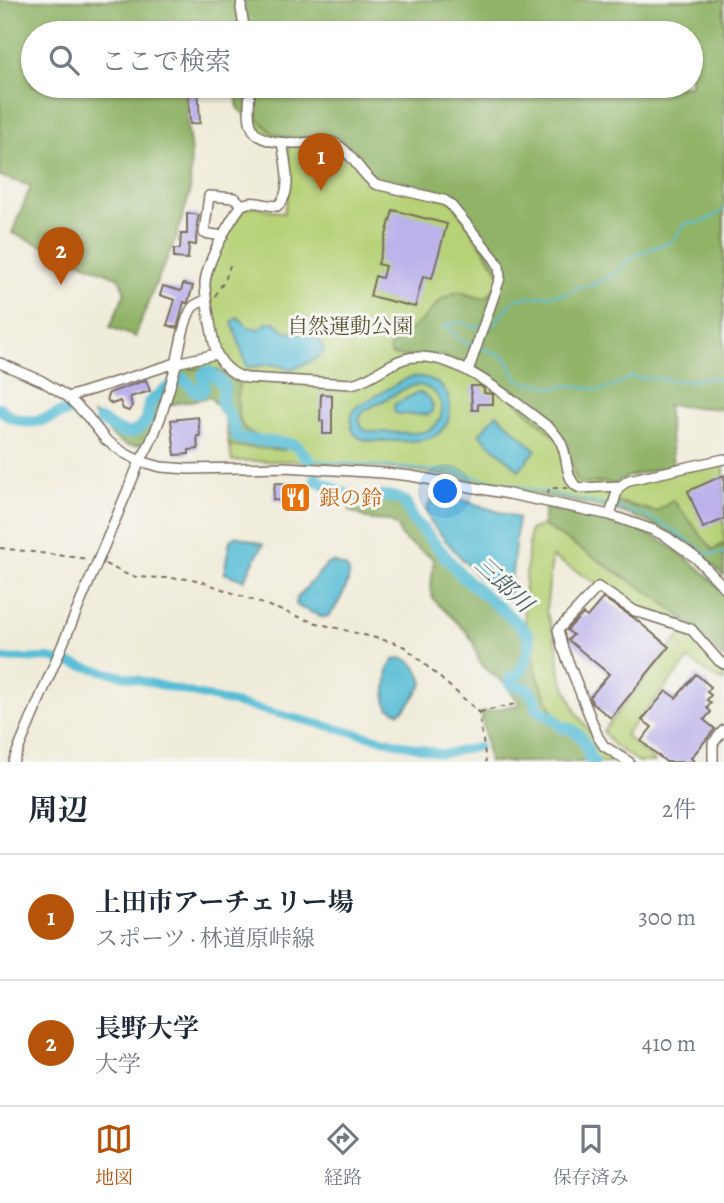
<!DOCTYPE html>
<html lang="ja">
<head>
<meta charset="utf-8">
<style>
  :root { --surface:#fff; --page:#f2f2f3; --text:#1f2937; --muted:#747a83; --line:#e0e1e3; --accent:#b45309 }
  body { margin:0; font-family:Alegreya,"Noto Serif JP",serif; background:var(--page); color:var(--text) }
  .you { position:absolute; left:446px; top:492px; width:24px; height:24px; margin:-18px; border:5px solid #fff; border-radius:50%; background:#1a73e8; box-shadow:0 0 0 10px #1a73e833 }
  .badge { display:grid; place-items:center; width:46px; height:46px; border-radius:50%; background:var(--accent); color:#fff; font-size:23px; font-weight:700 }
  .pin { position:absolute; translate:-50% -58px; filter:drop-shadow(0 2px 4px #0008) }
  .pin::after { content:''; position:absolute; top:37px; width:24px; height:21px; background:inherit; clip-path:polygon(0 0,100% 0,50% 100%) }
  .list { margin:0; padding:0; list-style:none }
  h2 { display:flex; justify-content:space-between; align-items:center; height:91px; margin:0; padding:0 28px; font-size:30px }
  h2 small { font-size:23px; font-weight:400; color:var(--muted) }
  .list li { display:grid; grid-template-columns:46px 1fr auto; gap:21px; align-items:center; box-sizing:border-box; height:126px; padding:0 28px; border-top:2px solid var(--line) }
  .list b { display:block; font-size:26px; white-space:nowrap }
  .list p { margin:0; font-size:23px; white-space:nowrap; color:var(--muted) }
  .list em { font-size:23px; font-style:normal; color:var(--muted) }
  .icon { flex:none; width:38px; height:38px; fill:none; stroke:currentColor; stroke-width:2; stroke-linecap:round; stroke-linejoin:round }
  .map { position:relative; flex:none; width:724px; height:762px; overflow:hidden }
  .search { position:absolute; background:var(--surface); box-shadow:0 2px 5px #0004; left:21px; right:21px; top:21px; height:77px; display:flex; align-items:center; gap:18px; box-sizing:border-box; padding:0 24px; border-radius:38px; color:var(--muted); font-size:26px }
  .sheet { height:343px; background:var(--surface) }
  nav { display:flex; justify-content:space-around; align-items:center; box-sizing:border-box; height:98px; border-top:2px solid var(--line); background:var(--surface); font-size:19px; color:var(--muted) }
  nav a { display:grid; justify-items:center; gap:4px }
  nav .on { color:var(--accent) }
  .map>svg:first-child { display:block }
  .green { fill:#b6d176; stroke:#787e4a; stroke-width:2 }
  .forest { fill:#90b367; stroke:#666e42; stroke-width:2 }
  .water { fill:#58bdd6; stroke:#4a747a; stroke-width:2; fill-rule:evenodd }
  .lines { fill:none; stroke-linecap:round; stroke-linejoin:round }
  .stream { stroke:#58bdd6; stroke-width:2 }
  .canal { stroke:#58bdd6; stroke-width:8 }
  .river { stroke:#58bdd6; stroke-width:12 }
  .building { fill:#bbb1eb }
  .minor-casing { stroke:#7a6e60; stroke-width:12 }
  .path { stroke:#7a6e60; stroke-width:2; stroke-dasharray:5 5; stroke-linecap:butt }
  .minor { stroke:#fff; stroke-width:9 }
  .labels { text-anchor:middle; stroke-width:6; stroke-linejoin:round; paint-order:stroke }
  .park-label { font-size:21px; fill:#5a5434; stroke:#f6f6f2 }
  .food-label { font-size:21px; fill:#c56008; stroke:#f6f6f2; text-anchor:start }
  .water-label { font-size:23px; font-style:italic; fill:#455d5e; stroke:#f6f6f2 }
</style>
</head>
<body>
<div class="map">
<svg width="724" height="762" viewBox="0 0 724 762">
  <rect width="100%" height="100%" fill="#f6f6f2"/>
  <filter id="ink" filterUnits="userSpaceOnUse"><feTurbulence type="fractalNoise" baseFrequency=".0143" numOctaves="2"/><feDisplacementMap in="SourceGraphic" scale="14" xChannelSelector="R" yChannelSelector="G"/><feConvolveMatrix kernelMatrix="1 2 1 2 8 2 1 2 1" color-interpolation-filters="sRGB"/></filter>
  <filter id="wash" filterUnits="userSpaceOnUse"><feTurbulence type="fractalNoise" baseFrequency=".00686" numOctaves="4" result="noise"/><feDisplacementMap in="SourceGraphic" scale="28" xChannelSelector="R" yChannelSelector="G"/><feGaussianBlur stdDeviation="1.57" result="paint"/><feColorMatrix in="noise" values="0 0 0 0 0 0 0 0 0 0 0 0 0 0 0 0 0 1.4 0 .05"/><feComposite in="paint" operator="in"/></filter>
  <g filter="url(#wash)">
    <rect width="100%" height="100%" fill="#f0ecda"/>
    <path class="green" d="M253,86H690L474,368L558,432L566,445L580,484L601,482H614L618,488L637,479L724,463V544L713,551L657,512L619,502L616,510L454,477L408,470L297,461H232L225,418L211,397L166,405L178,368L223,358C218,339 206,300 209,282C213,255 230,231 244,208L254,206L284,213L288,195L289,139C248,136 252,120 253,86Z
      M543,525L656,597L687,622L637,607L552,557L546,611L557,645L560,674L576,712L596,741L626,762H599L593,759L589,748L575,730L564,724L552,710L538,677L532,649L531,636L527,628L523,607L530,530Z
      M684,631L690,632L724,667V681L715,678L689,659L625,735L655,762H639L614,746L603,731Z"/>
    <path class="forest" d="M0,0H724V409L667,405L673,466L630,476L614,483L601,482L580,484L576,480L566,446L496,384L474,368L438,354L409,357L392,355L389,350L392,345L420,322L442,299L458,291L479,298L488,297L502,277L452,201L373,179L355,160L343,143L336,138L330,137L291,138L281,136L271,132L259,120L243,113L239,110L237,104V86H691V33H33V86H186L187,123L191,152L190,192L176,238L155,285L135,337L110,327L125,292L119,278L12,233L31,186L0,176Z
      M190,365L191,369C216,364 219,371 239,383C238,400 233,425 252,434C262,438 275,439 285,441V450L229,446L225,418L211,397L166,405L178,368Z
      M167,385L148,443C143,444 136,446 130,446C116,444 103,425 94,415C100,417 106,418 111,421C126,429 126,435 142,423L144,404L146,401Z
      M320,478L363,499C382,495 404,485 411,513L464,574L492,601L527,628L531,636L532,649L538,677L552,710L564,724L583,736L593,759L599,762H489L481,713L520,704L504,683L486,669L479,661L473,642L467,632L433,599L431,587L434,559L406,541L400,535L398,527L389,521L371,520L350,511V505L311,483Z
      M673,500L713,550L724,544V576C692,542 661,525 616,510L618,502L656,512Z
      M545,509C574,514 604,518 631,527C667,540 699,565 724,593V660L692,625L656,597L543,525Z"/>
    <path class="water" d="M238,317L248,327L260,329L268,322H275C295,346 315,318 324,351C319,359 300,367 290,369C285,369 280,365 275,365C265,364 256,367 247,367L232,322Z
      M412,377C425,376 437,380 445,391C450,399 451,409 449,417C441,445 412,441 389,441C381,441 370,442 362,439C348,433 349,418 356,407L406,379ZM417,385C443,387 452,420 427,431C416,435 400,432 389,432C379,432 370,433 362,428L359,419L364,411L408,387Z
      M419,393C429,395 436,404 431,413L428,415L398,414L394,411V406L395,404L415,394Z
      M497,414L536,450L519,470L479,434Z
      M453,497L518,518L509,600L476,574L453,549L431,523L426,511L430,502L436,499L450,502Z
      M236,536L263,544L244,580L224,573L230,540Z
      M333,562C337,564 346,566 348,570C354,577 335,611 328,616C326,617 324,617 322,617L299,607L296,604L297,598L327,564Z
      M401,658C414,660 420,671 423,684C420,688 410,704 407,706C405,708 402,710 400,713L389,708L385,701L388,669L394,660Z"/>
    <g class="lines">
      <path class="stream" d="M445,325L463,322L473,327L481,326
        M446,325L461,341L472,345
        M486,326H492L515,299L569,293L578,287L591,286L616,273L630,258L658,246L667,244L676,237L686,223C704,224 709,219 724,210
        M482,348L505,357L516,377L526,383H534L555,388L568,385L600,390L615,386L630,377L689,381L708,378L724,379
        M306,457L329,462L454,472L609,506
        M615,507L643,515L663,524L708,554L724,553"/>
      <path class="canal" d="M0,659L49,658L442,754L479,747"/>
      <path class="river" d="M172,385L177,381L184,379L195,391L200,393L204,389L203,376L206,372H210L224,385L222,404L230,416L237,437L242,439L292,444L298,447L309,461
        M0,408C10,420 26,424 42,420C51,418 59,412 69,411
        M100,420C121,432 131,443 148,418L149,403L166,389
        M316,478L320,482L363,502C381,497 387,492 405,502L413,520L423,530L463,577L521,626L529,636L530,647L522,669L519,673L510,679V684L528,689L536,702L537,709L553,718L560,726L573,730L581,737L587,748L590,759L594,762"/>
    </g>
    <g id="blocks">
      <path class="building" d="M188,86H198L200,123L190,124Z
        M393,210L447,224L432,278L423,276L415,307L370,296L375,276L382,278L385,266L378,264Z
        M187,213L199,215L197,224L196,245L189,244L188,259L174,258V249H180L181,234H187Z
        M183,284L193,286L188,302L187,303L184,302L177,328L167,325L175,300L160,295L163,286L181,291Z
        M146,380L150,391L130,397L132,406L129,411L123,409L120,401L112,404L108,401L107,397L109,393Z
        M471,386H481L484,389V393L493,394V404H478V410H472Z
        M321,394L332,395V434H323V421H320Z
        M198,417L200,436H197L198,449L189,450V454L175,455L171,420Z
        M724,475V519L703,528L688,491Z
        M275,483L299,484L297,499H289V502L273,500Z
        M603,598L634,618L669,647L611,718L592,703L590,697L609,674L568,640L573,635L567,630L583,614L587,617Z
        M696,674L711,687L707,692L711,695L707,700L711,703L707,708L711,712L704,720L715,729L691,758L695,762H666L641,741L652,727L642,720L666,691L676,698Z"/>
    </g>
  </g>
  <g filter="url(#ink)">
    <use href="#blocks" fill-opacity="0" stroke="#7a6e60" stroke-width="2"/>
    <g class="lines">
      <defs>
        <path id="minor" d="M242,0L241,8L245,33
          M250,86C250,98 247,114 251,125C258,150 308,142 328,141C349,146 358,171 375,184L444,200L450,204L494,258L499,266L500,278L468,371
          M282,143C285,161 294,194 277,206C264,206 254,199 242,205C229,221 207,262 205,282C204,291 214,350 218,356C224,367 235,376 247,378L351,384C371,380 385,365 404,359C452,345 515,403 551,429C556,435 561,440 563,448C568,461 566,483 580,488L620,486
          M223,236L204,233L209,196L235,198L242,205
          M0,363L42,381L68,397L87,416L106,440L124,453L140,461L161,467L188,469L284,467L384,473L411,476L509,494L610,515L653,530L667,537L696,558L724,587
          M68,397L176,363L216,354
          M610,515L618,488L629,480L724,459
          M13,762L140,461C158,433 167,397 176,365C179,351 184,319 192,308C196,303 202,302 206,300
          M629,762L604,746L598,737L562,646L558,630L598,587L635,611L691,629L719,661L724,664
          M713,762V743L724,730"/>
      </defs>
      <use href="#minor" class="minor-casing"/>
      <path class="path" d="M215,296L226,278L230,265
        M548,494L549,488H568
        M0,548L89,559
        M105,564L128,575L136,577L192,579L200,581L313,622L395,643L405,647L479,712L486,762
        M480,712L519,703"/>
      <use href="#minor" class="minor"/>
    </g>
  </g>
  <defs>
    <symbol id="restaurant-square" viewBox="-11 -11 22 22"><rect x="-9" y="-9" width="18" height="18" rx="4" fill="#e8710a" stroke="#f6f6f2"/><path d="M-5-6h1v4h1v-4h1v4h1v-4h1v5L-1.5 .5V6h-2V.5L-5-1ZM5-6V6H3V1.5H1.5Q1.5-4 5-6Z" fill="#fff"/></symbol>
  </defs>
  <g fill-rule="evenodd">
    <use href="#restaurant-square" x="278" y="480" width="35" height="35"/>
  </g>
  <g class="labels">
    <g class="park-label">
      <text x="350" y="333">自然運動公園</text>
    </g>
    <g class="food-label">
      <text x="319" y="505">銀の鈴</text>
    </g>
    <g class="water-label">
      <text transform="translate(504 584) rotate(43)" y="8">三郎川</text>
    </g>
  </g>
</svg>
<div class="you"></div>
<div class="pin badge" style="left:321px;top:191px">1</div>
<div class="pin badge" style="left:61px;top:285px">2</div>
<div class="search"><svg class="icon" aria-label="search" viewBox="0 0 24 24"><circle cx="10" cy="10" r="6"/><path d="M15 15l6 6"/></svg>ここで検索</div>
</div>
<section class="sheet">
<h2>周辺<small>2件</small></h2>
<ul class="list">
<li><span class="badge">1</span><div><b>上田市アーチェリー場</b><p>スポーツ · 林道原峠線</p></div><em>300 m</em></li>
<li><span class="badge">2</span><div><b>長野大学</b><p>大学</p></div><em>410 m</em></li>
</ul>
</section>
<nav>
<a class="on"><svg class="icon" aria-label="map" viewBox="0 0 24 24"><path d="M3 6l6-2 6 2 6-2v14l-6 2-6-2-6 2zM9 4v14M15 6v14"/></svg>地図</a>
<a><svg class="icon" aria-label="directions" viewBox="0 0 24 24"><path d="M12 3l9 9-9 9-9-9zM9 14v-3h6M13 9l2 2-2 2"/></svg>経路</a>
<a><svg class="icon" aria-label="saved" viewBox="0 0 24 24"><path d="M7 4h10v16l-5-4-5 4z"/></svg>保存済み</a>
</nav>
</body>
</html>
